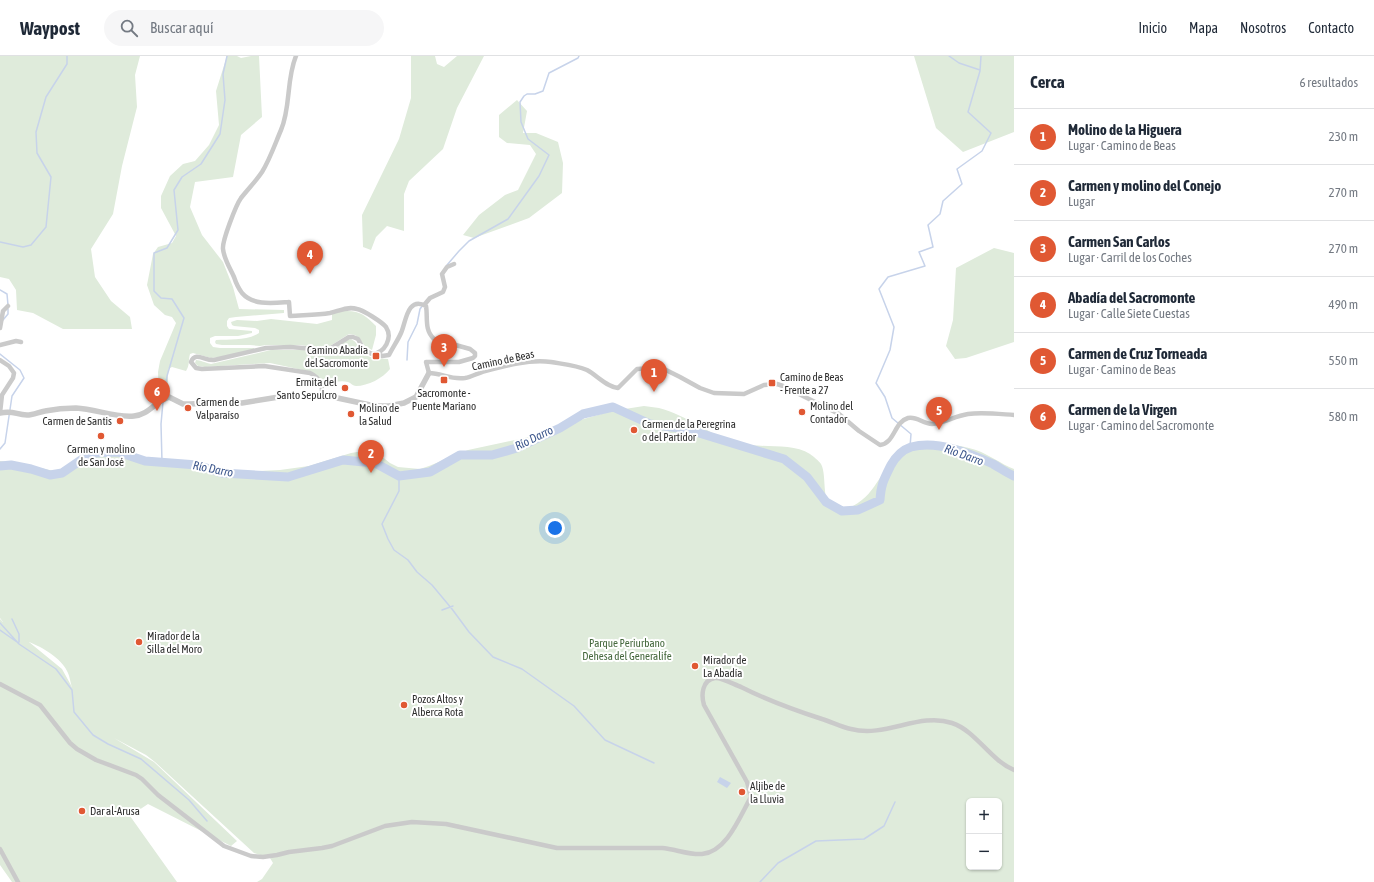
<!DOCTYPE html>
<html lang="es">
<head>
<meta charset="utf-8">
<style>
  :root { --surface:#fff; --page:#f6f6f7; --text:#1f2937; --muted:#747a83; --line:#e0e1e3; --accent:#e05833 }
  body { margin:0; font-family:"Asap Condensed",sans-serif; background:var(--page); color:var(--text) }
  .controls { position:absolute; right:12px; bottom:12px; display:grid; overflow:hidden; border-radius:6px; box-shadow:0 1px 3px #0004 }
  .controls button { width:36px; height:36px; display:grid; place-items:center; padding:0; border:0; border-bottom:1px solid var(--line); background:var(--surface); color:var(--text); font:20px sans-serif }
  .you { position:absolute; left:555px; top:472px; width:14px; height:14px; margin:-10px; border:3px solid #fff; border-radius:50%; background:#1a73e8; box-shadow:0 0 0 6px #1a73e833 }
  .badge { display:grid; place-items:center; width:26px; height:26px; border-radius:50%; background:var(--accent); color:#fff; font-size:13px; font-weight:700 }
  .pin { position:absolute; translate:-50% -33px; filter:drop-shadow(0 1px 2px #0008) }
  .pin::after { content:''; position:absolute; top:21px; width:14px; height:12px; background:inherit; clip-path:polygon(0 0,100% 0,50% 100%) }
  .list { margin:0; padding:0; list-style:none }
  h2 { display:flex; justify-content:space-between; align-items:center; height:52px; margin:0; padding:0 16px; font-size:17px }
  h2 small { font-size:13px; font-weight:400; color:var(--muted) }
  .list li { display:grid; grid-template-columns:26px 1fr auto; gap:12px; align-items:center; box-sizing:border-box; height:56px; padding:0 16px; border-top:1px solid var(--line) }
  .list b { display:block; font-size:15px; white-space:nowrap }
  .list p { margin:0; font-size:13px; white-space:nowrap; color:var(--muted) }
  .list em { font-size:13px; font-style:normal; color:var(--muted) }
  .icon { flex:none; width:22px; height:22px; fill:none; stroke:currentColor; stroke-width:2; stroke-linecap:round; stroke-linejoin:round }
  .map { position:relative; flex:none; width:1014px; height:826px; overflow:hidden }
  header { display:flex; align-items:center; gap:24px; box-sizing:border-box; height:56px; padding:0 20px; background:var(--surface); border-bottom:1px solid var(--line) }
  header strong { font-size:19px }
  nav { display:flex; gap:22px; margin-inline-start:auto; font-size:14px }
  .search { width:280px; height:36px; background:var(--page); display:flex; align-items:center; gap:10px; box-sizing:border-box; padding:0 14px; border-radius:22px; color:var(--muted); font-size:15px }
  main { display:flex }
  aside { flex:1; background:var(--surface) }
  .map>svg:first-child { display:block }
  .green { fill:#dfebdb; fill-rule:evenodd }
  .water { fill:#c7d3ea }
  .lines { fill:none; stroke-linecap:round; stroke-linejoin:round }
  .stream { stroke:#c7d3ea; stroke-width:1.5 }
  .river { stroke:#c7d3ea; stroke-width:9 }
  .minor { stroke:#cacaca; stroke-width:4.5 }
  .tertiary { stroke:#cacaca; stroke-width:5.5 }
  .poi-dot { fill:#e05833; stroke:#fff; stroke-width:1.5 }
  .labels { text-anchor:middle; stroke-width:4; stroke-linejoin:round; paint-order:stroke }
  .poi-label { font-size:11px; fill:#2d2d2d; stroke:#fff; text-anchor:start }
  .street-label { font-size:11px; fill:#2d2d2d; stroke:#fff }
  .park-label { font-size:11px; fill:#44673c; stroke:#fff }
  .water-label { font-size:12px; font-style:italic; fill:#3e588d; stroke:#fff }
</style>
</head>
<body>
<header>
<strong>Waypost</strong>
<div class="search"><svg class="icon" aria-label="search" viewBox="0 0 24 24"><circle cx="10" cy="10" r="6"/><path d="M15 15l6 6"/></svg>Buscar aquí</div>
<nav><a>Inicio</a><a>Mapa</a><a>Nosotros</a><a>Contacto</a></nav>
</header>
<main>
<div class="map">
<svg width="1014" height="826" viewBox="0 0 1014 826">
  <rect width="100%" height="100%" fill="#fff"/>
  <path class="green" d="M0,0H140L135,19L137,51L122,110L113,158L91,193L95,221L111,245L130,261L132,273H63L33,257L17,254L16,234L9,223L0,221Z
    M227,0H237L241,2L251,0H259L262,61L241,79L233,121L195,126L190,151L202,179L223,206L233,231L239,253L284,254V257L236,261L229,262L227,265V270L229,273L252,275V277L238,280H215L210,282V287L213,291L220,292H254V293L222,301L211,302L193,297L190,298C188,305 190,309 186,315L172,311L168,313V339L159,342L158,316L160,305L176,267L172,261L165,259L154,249L147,229L153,198L158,191L172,187L176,180L161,152V140L170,120L183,108L195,105L209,89L219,69L216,35Z
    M411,0H435L437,8L444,11L457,0H484L457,52L443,93L409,125L404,138V175L387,170L376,181L371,194L363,191L362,159L399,83L411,42Z
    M914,0H1014V76L963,96L936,72Z
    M517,44L527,55L523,77H536L558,86L563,107L562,137L529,162L474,182L463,179L479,159L505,139L518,134L536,98L530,89L507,87L499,81V59Z
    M994,192L1014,197V286L966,302L955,303L946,290L953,264L956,212Z
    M343,255C360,254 365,259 376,270V279L372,294L365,290L359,282L355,279L349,278L330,290L318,292L301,289H266L260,290L250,289H222L216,288L215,286L216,284C230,283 246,285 259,277V274L255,272L234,270L232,269L231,266L237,264L257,265L271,263L317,268L332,264V258Z
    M351,283C357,286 357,289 361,295C367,303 379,302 388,303L390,313C383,322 368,330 356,330C353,330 351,327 348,326C341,324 335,326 328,328L312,316L270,307L205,311L198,310L195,307L196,304C200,304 206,307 211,308L271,294H309L326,298L333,296L345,284Z
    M644,350C649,351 654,351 659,352C687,359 710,380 739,387C760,393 791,386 810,398C813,400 819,405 821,408C828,420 819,454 839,454C844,455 849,452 853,450C866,443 872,434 880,422C898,393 912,383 947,388C956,389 967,391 976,394C990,399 1001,408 1014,413V826H257L262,823L273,807L270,802L254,797L155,706L146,699L114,682L154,706L237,785L231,790L148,748L130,760L177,826H12L0,809V563L3,566L0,562V405L18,407L54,415H64L94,398L113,396L137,402L177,405L239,416L280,414L309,410L351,397L369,394L375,395L390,407L398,411L420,413L429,410L468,394L529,381L559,370L612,355ZM29,586C42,591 61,602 67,615C70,620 70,626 72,631L62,613ZM969,745H999V811H969Z"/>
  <path class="water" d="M720,721L731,727L727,732L717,726Z"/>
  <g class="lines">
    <path class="stream" d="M949,0L959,7L980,14
      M0,186L23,191L31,189L46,171L51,121L37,97L36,76L46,41L67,8V0
      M447,209L459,195L469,185L508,163L539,120L549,99L528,83L521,66L520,46L524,40L527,38H535L543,35L549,17L578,2L579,0
      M0,234L7,238L8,249
      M3,264L8,258V253
      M0,298L20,314L24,322L12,340L5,387L0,393
      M407,304L408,286L417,268L420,253L423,249
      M164,340L167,320L184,262L172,243L161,242L154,235V197L167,192L178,174L174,134L182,121L201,108L220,78L225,44L223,18L227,0
      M910,391L911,378L892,362L885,341L876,327L890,294L894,271L879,233L888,221L925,210L919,196L933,191L928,169L940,158L943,145L962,128L957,113L982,95L991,77L968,56L980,15L981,0
      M162,406L161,368L163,346
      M399,420V435L382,468L388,483L394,494L408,504L417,516L432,529L452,553L469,576L493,601L522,613L574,650L605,684L654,707
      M442,554L453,550
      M12,563L19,578V586
      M0,567L19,588L56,613L72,634L74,656L93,679L108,688L141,703L189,744L207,765
      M0,574L17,586
      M760,826L778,807L816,785L864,783L884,770L895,746"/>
    <path class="river" d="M0,410L11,409L31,413L50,419L62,417L81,404L94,397L118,396L145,405L197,409L222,417L288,421L343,404L375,407L399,420L430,416L460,399H492L517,392L560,372L583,358L613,351L650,368L686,373L784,403L807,421L826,446L842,455L858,454L880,444C881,428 884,423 891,409C895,402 902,394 911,391C938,384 969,397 993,408C1000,412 1007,417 1014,420"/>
    <path class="minor" d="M296,0C286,24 291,51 281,74C275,88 270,103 262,116C256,125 248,133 241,142C236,149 222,185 223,193C224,203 230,212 234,221C236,227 239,233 242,237C253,250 274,247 289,246L290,260C303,259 317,259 330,257C339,255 347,250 357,253C363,254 382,266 386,271C393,282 385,297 372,298L364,294L358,283L353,281H349L328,294L290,291L266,292L214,304C205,305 195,295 191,306L196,312L202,313L264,310L310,317C320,322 323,329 322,340
      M425,248L430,242L443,236L445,231L442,218L447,211L454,208
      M0,272L3,255L8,250
      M0,289L16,285L21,286
      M377,297L382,300L389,299C393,291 398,284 401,277C406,266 407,240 426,250C428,261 424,274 434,283L470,293L475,297V300L473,302L459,306H426L429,317C442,317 450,324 465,322C471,321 476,318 482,316C504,310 529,303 551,306C562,308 576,309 587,314C598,320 605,330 618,332L637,313L653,312L664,313L680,321L700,332L714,337L744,338L764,329L777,328L783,330L839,358L859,375L880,389C895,387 894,366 908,362C917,360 923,368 932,368C944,367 955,360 968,358C982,356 999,358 1014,359
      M0,304L9,310L14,317L13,322L2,339L0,357
      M0,628L40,649L70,687L77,693L96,704L136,719L142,723L158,739L224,790L251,800L263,801L277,799L289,796L322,792L332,790L385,770L412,766L446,768L557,792H662C675,793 689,799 702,798C727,796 740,760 751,741L747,726L704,649C701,639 702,624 715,622C721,621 735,629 741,631C767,644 794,654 822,663C832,666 841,671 851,673C886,682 919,656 952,667C976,675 990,704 1014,714
      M0,793L18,826"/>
    <path class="tertiary" d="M0,357C14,354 16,359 27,359C33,359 39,356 45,355C55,353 66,352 76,352C96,353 115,362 134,360C149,359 155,345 169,341L183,348H190L211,347H242L285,340L305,341L328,340L375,350H389L404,347L416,341L429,317"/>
  </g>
  <g class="poi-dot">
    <rect x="372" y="296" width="8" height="8" rx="2"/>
    <rect x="440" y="320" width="8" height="8" rx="2"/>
    <rect x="768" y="323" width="8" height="8" rx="2"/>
    <circle cx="345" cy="332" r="4"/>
    <circle cx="188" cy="352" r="4"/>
    <circle cx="802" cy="356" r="4"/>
    <circle cx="351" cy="358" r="4"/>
    <circle cx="120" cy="365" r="4"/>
    <circle cx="634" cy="374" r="4"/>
    <circle cx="101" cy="380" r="4"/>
    <circle cx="139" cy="586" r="4"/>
    <circle cx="695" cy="610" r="4"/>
    <circle cx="404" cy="649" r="4"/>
    <circle cx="742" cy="736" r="4"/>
    <circle cx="82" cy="755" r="4"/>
  </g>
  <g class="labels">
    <g class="poi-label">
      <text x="368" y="298" text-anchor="end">Camino Abadía<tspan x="368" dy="13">del Sacromonte</tspan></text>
      <text x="780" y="325">Camino de Beas<tspan x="780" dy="13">- Frente a 27</tspan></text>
      <text x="337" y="330" text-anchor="end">Ermita del<tspan x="337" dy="13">Santo Sepulcro</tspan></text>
      <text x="444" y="341" text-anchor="middle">Sacromonte -<tspan x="444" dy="13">Puente Mariano</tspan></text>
      <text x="196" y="350">Carmen de<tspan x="196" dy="13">Valparaíso</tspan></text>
      <text x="810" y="354">Molino del<tspan x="810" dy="13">Contador</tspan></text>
      <text x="359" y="356">Molino de<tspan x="359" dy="13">la Salud</tspan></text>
      <text x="112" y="369" text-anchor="end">Carmen de Santis</text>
      <text x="642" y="372">Carmen de la Peregrina<tspan x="642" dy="13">o del Partidor</tspan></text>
      <text x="101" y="397" text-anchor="middle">Carmen y molino<tspan x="101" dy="13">de San José</tspan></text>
      <text x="147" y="584">Mirador de la<tspan x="147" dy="13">Silla del Moro</tspan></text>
      <text x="703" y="608">Mirador de<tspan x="703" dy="13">La Abadía</tspan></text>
      <text x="412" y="647">Pozos Altos y<tspan x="412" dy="13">Alberca Rota</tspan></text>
      <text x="750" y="734">Aljibe de<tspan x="750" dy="13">la Lluvia</tspan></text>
      <text x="90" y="759">Dar al-Arusa</text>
    </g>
    <g class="street-label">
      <text transform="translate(503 304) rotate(-12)" y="4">Camino de Beas</text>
    </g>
    <g class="park-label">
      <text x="627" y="591">Parque Periurbano<tspan x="627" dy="13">Dehesa del Generalife</tspan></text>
    </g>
    <g class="water-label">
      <text transform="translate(534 382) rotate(-26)" y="4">Río Darro</text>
      <text transform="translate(964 399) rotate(20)" y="4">Río Darro</text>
      <text transform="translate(213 413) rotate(11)" y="4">Río Darro</text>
    </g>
  </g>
</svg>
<div class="controls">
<button>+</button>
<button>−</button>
</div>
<div class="you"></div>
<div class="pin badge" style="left:654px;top:336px">1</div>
<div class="pin badge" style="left:371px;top:417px">2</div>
<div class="pin badge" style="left:444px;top:311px">3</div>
<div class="pin badge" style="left:310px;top:218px">4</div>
<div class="pin badge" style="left:939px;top:374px">5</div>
<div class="pin badge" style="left:157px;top:355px">6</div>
</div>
<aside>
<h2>Cerca<small>6 resultados</small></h2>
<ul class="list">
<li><span class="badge">1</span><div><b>Molino de la Higuera</b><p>Lugar · Camino de Beas</p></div><em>230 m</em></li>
<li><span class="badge">2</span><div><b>Carmen y molino del Conejo</b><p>Lugar</p></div><em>270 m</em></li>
<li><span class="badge">3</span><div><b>Carmen San Carlos</b><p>Lugar · Carril de los Coches</p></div><em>270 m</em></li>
<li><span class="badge">4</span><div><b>Abadía del Sacromonte</b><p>Lugar · Calle Siete Cuestas</p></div><em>490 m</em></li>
<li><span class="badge">5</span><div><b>Carmen de Cruz Torneada</b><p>Lugar · Camino de Beas</p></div><em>550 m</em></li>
<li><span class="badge">6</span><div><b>Carmen de la Virgen</b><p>Lugar · Camino del Sacromonte</p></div><em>580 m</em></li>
</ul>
</aside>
</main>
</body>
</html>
